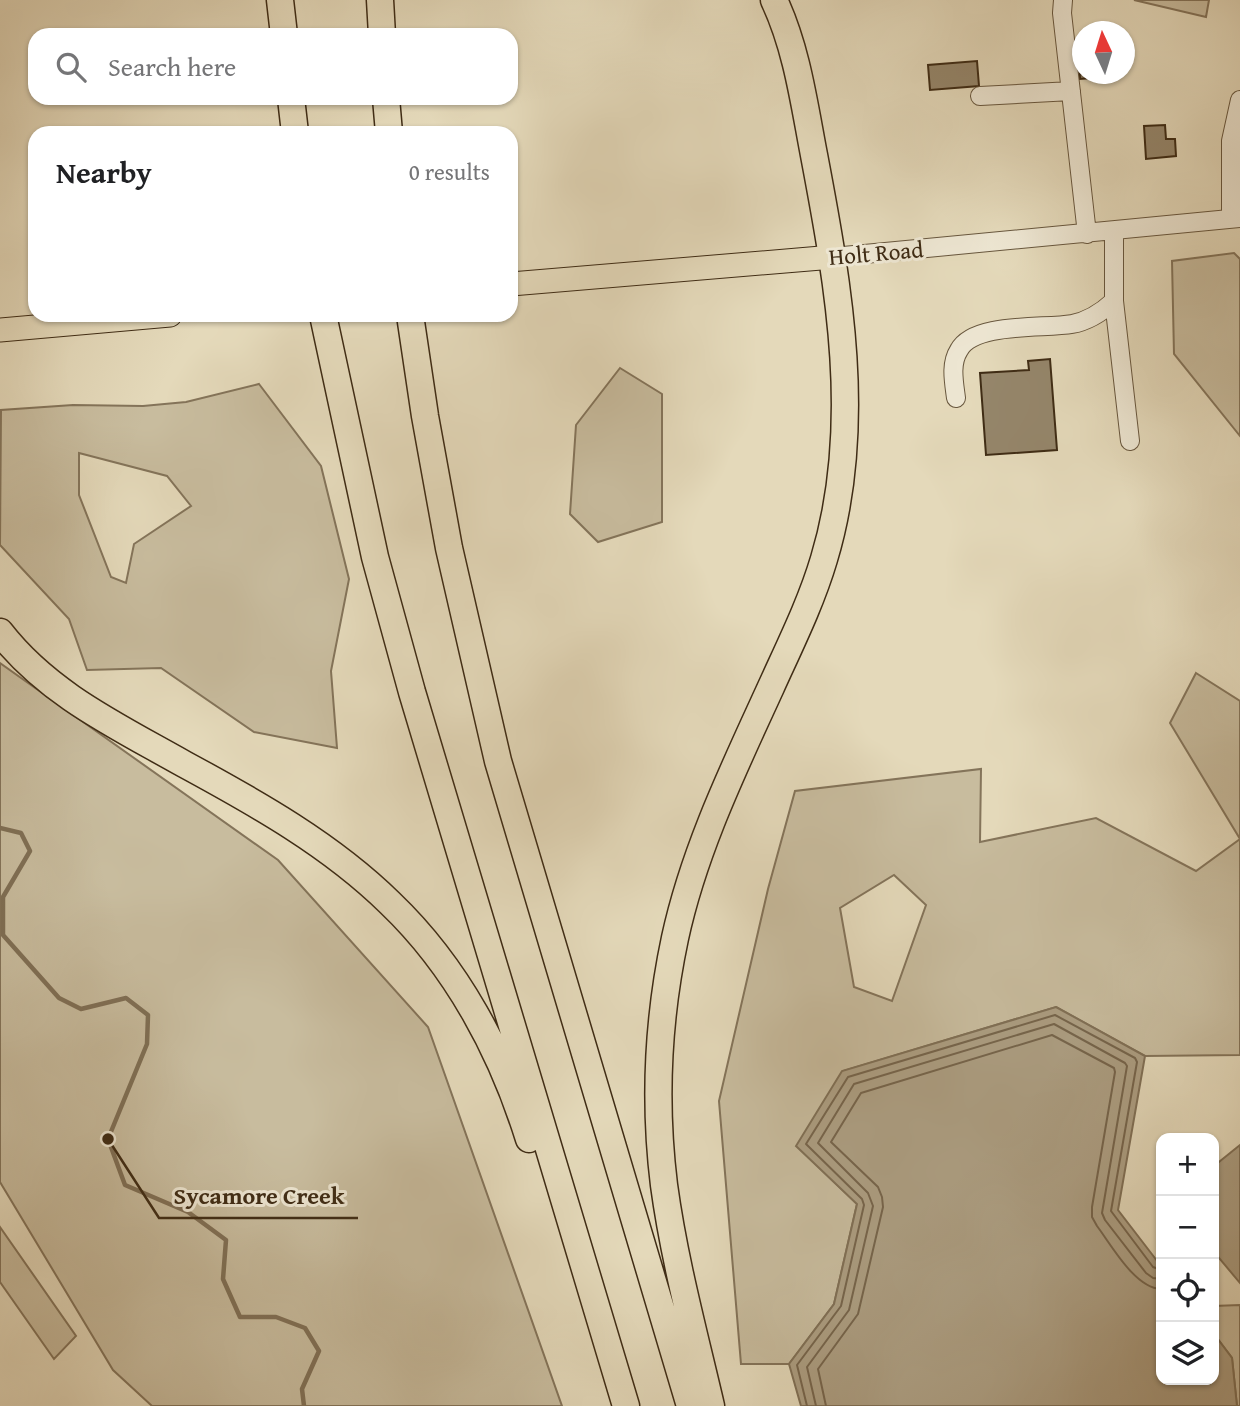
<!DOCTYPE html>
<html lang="en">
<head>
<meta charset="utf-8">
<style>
  :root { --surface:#fff; --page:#f6f6f6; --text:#202124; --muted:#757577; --line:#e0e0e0 }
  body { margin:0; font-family:"Gentium Book Plus",serif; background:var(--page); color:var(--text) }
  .controls { position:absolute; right:21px; bottom:21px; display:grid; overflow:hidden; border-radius:14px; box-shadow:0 2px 5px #0004 }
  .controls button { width:63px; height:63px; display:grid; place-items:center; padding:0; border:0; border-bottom:2px solid var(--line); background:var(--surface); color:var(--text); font:35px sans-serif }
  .compass { position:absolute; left:1072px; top:21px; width:63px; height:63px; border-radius:50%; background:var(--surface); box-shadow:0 2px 5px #0004; rotate:356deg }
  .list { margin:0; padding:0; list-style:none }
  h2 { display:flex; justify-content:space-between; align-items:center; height:91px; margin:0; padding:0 28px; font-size:30px }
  h2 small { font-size:23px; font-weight:400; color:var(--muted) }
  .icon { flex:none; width:38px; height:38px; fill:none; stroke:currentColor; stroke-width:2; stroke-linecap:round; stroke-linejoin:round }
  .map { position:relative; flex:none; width:1240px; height:1406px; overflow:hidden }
  .search { position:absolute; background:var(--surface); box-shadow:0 2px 5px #0004; left:28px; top:28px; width:490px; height:77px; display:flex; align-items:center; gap:18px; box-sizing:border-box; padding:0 24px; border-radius:21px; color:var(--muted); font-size:26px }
  .panel { position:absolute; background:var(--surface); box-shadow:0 2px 5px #0004; left:28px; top:126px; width:490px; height:196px; border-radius:21px }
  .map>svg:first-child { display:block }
  .green { fill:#c8bc9e; stroke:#84745a; stroke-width:2; fill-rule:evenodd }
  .water { fill:#ac9e82; stroke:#807056; stroke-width:2 }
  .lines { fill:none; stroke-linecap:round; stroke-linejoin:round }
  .shore { stroke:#76654c; stroke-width:2 }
  .stream { stroke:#807056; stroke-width:4.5 }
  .building { fill:#95866b; stroke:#3f2c15; stroke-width:2 }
  .minor-casing { stroke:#68573e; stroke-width:20 }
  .major-casing { stroke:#3f2c15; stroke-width:25 }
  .highway-casing { stroke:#3f2c15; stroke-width:29 }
  .minor { stroke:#ede6d2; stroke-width:18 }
  .major { stroke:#e4d9ba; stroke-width:23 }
  .highway { stroke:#e4d9ba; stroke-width:26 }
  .labels { text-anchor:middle; stroke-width:6; stroke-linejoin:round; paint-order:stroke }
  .street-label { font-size:23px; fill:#3f2c15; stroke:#ede6d2 }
  .leader { fill:none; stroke:#3f2c15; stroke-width:2.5 }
  .callout-dot { fill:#3f2c15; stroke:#ede6d2; stroke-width:2.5 }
  .callout-label { font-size:24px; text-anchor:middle; font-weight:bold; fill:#3f2c15; stroke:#ede6d2; stroke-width:6; stroke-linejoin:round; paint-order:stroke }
</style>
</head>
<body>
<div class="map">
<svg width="1240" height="1406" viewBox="0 0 1240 1406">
  <rect width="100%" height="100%" fill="#e4d9ba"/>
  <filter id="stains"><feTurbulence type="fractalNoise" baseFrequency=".00286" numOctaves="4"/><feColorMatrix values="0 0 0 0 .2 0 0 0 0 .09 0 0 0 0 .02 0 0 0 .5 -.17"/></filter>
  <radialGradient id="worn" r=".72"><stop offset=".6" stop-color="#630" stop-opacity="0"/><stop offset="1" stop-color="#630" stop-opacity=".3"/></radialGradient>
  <path class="green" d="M1134,0H1209L1206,17Z
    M1234,253L1240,259V436L1174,354L1172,261Z
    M620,368L662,394V522L598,542L570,514L576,425Z
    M259,384L321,466L349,579L331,671L337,748L254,732L161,668L87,670L69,619L0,545L1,410L73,405L143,406L186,402ZM79,453L167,476L191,506L134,544L126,583L111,577L79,495Z
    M0,663L278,860L428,1027L562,1406H152L113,1370L0,1182Z
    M1196,673L1240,701V1055L1145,1056L1056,1007L843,1071L797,1146L857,1204L834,1304L789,1364H741L719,1101L768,889L795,791L981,769L980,842L1096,818L1196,871L1240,839L1170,723ZM894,875L926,905L892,1001L854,987L840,908Z
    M0,1227L76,1336L54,1359L0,1282Z
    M1240,1305V1406H1237L1232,1358L1214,1334V1306Z"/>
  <path class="water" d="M1056,1007L1145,1056L1118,1210L1161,1266V1380H1214V1334L1232,1358L1237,1406H801L789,1364L834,1304L857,1204L796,1146L842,1071Z
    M1240,1145V1283L1214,1252V1166Z"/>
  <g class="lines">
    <path class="shore" d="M807,1406L797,1365L841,1306L864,1205L862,1199L806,1144L848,1077L1055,1015L1135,1058L1137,1062L1111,1211L1153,1267L1161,1270
      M816,1406L807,1367L849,1310L873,1206L868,1193L818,1143L854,1084L1054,1024L1125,1063L1127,1066L1102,1213L1105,1220L1146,1273L1153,1278L1161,1279
      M826,1406L818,1369L858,1314L883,1207L882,1197L878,1187L831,1142L861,1093L1052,1035L1114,1068L1115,1072L1092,1207V1217L1097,1226C1112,1246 1135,1288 1161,1289"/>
    <path class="stream" d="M0,828L21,833L30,851L3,897V935L59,998L81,1009L126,998L148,1015L147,1044L108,1139L125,1185L188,1212L226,1240L223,1279L240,1317H276L305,1328L319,1351L302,1389L304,1406"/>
  </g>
  <path class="building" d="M1078,39H1082V74H1106V77L1080,79Z
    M977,61L979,86L930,90L928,65Z
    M1165,125L1166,139H1175L1176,156L1146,159L1144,126Z
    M1050,359L1057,450L986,455L980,373L1029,370L1028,361Z"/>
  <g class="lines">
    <defs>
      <path id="minor" d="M1063,0L1062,13L1087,234
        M980,96L1071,91
        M1231,218V141L1240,100
        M833,257L1240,218
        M1114,301L1130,441
        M956,398C954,382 950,364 959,350C974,322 1044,329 1072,324C1089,321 1102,312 1114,301V231"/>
      <path id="major" d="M511,284L833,257
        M0,330L170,315"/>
      <path id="highway" d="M280,0L284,35
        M380,0L382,35
        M291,98L295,133
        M386,98L389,133
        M323,315L375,557L412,692L626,1406
        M410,315L425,416L449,548L498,761L690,1406
        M0,632C48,694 117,726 184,764C256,803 331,845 390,903C457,967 502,1052 529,1139
        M711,1406C694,1333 674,1259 664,1185C654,1104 658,1018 675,938C694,850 734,768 771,687C790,645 811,603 824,559C864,427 839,287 814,155C804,103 797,49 774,0"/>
    </defs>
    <use href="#minor" class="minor-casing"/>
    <use href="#major" class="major-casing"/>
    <use href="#highway" class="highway-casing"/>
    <use href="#minor" class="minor"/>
    <use href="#major" class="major"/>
    <use href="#highway" class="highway"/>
  </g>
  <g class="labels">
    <g class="street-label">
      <text transform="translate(876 253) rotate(-5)" y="8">Holt Road</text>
    </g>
  </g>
  <path class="leader" d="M108 1139L159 1218H358"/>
  <circle class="callout-dot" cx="108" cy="1139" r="7"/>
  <g class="callout-label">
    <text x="259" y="1204">Sycamore Creek</text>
  </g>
  <rect width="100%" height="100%" filter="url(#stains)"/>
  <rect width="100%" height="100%" fill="url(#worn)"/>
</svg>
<div class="controls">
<button>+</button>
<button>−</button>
<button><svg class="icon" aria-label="locate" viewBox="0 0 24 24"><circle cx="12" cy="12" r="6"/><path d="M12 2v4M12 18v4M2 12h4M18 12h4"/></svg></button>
<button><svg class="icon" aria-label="layers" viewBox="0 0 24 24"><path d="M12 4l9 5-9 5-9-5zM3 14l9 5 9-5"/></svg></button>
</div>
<svg class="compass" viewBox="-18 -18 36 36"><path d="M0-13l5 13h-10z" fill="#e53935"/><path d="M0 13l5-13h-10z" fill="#757577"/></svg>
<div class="search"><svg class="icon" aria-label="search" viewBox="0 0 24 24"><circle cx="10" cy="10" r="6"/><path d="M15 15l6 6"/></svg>Search here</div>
<section class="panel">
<h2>Nearby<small>0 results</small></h2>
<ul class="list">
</ul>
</section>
</div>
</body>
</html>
